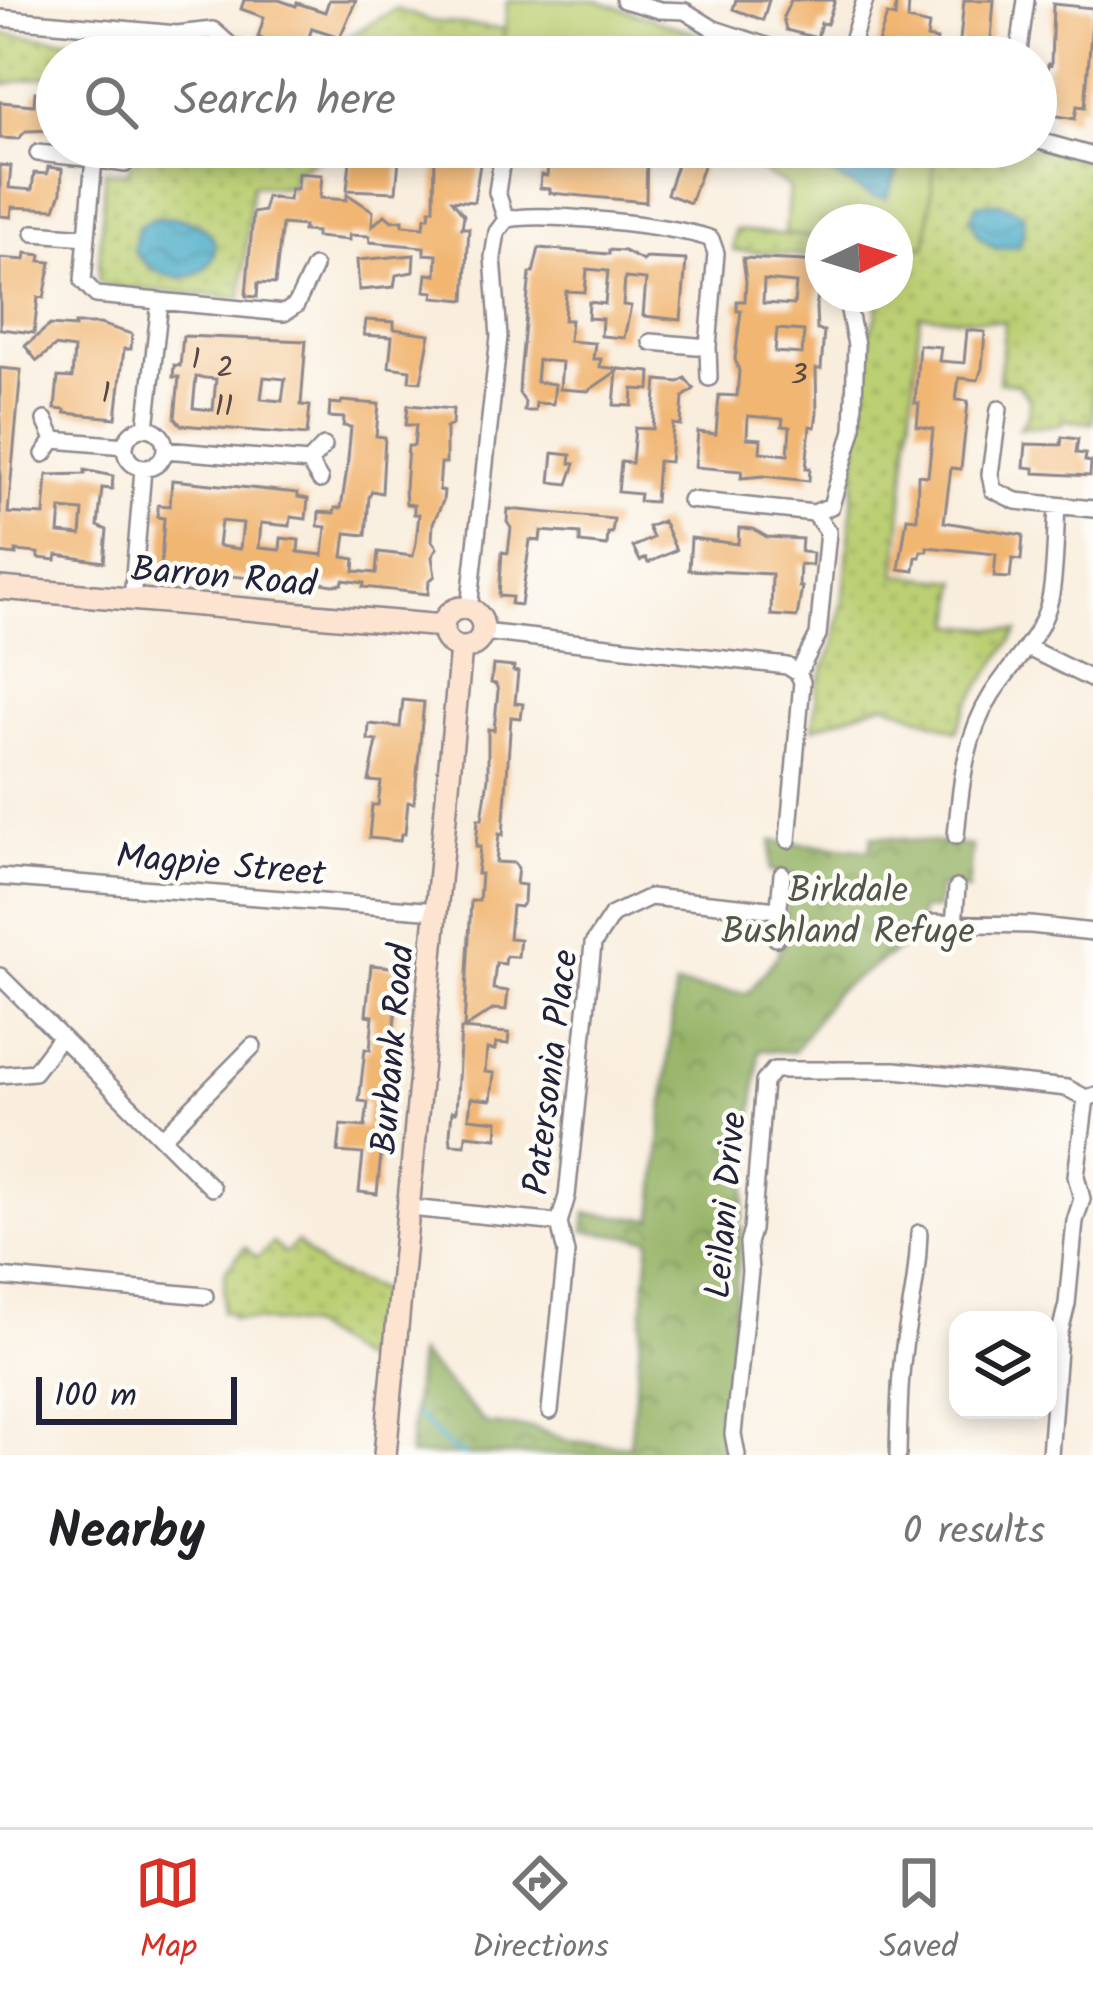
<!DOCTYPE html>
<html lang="en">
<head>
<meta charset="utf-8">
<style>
  :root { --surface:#fff; --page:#f6f6f6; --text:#202124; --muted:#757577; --line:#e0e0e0; --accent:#d93025 }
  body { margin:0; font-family:Kalam,sans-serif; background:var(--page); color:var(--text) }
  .controls { position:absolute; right:36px; bottom:36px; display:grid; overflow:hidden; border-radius:24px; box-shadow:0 6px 18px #0003 }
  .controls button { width:108px; height:108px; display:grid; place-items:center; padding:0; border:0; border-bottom:3px solid var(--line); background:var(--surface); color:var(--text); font:60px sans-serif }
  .compass { position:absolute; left:805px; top:204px; width:108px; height:108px; border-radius:50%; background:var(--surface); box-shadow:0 6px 18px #0003; rotate:86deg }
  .scale { position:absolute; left:36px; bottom:30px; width:201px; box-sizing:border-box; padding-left:12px; border:6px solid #22223b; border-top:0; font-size:33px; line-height:42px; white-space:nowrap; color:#22223b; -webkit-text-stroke:9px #fdfcf7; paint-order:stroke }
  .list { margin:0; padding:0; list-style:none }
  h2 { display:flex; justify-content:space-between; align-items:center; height:156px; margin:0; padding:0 48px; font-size:51px }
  h2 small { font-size:39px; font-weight:400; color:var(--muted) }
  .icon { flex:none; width:66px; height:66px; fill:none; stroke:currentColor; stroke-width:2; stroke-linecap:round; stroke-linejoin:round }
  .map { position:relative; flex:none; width:1093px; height:1455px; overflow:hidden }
  .search { position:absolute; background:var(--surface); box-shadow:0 6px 18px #0003; left:36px; right:36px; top:36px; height:132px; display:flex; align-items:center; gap:30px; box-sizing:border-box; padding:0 42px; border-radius:66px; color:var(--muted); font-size:45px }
  .sheet { height:372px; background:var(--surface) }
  nav { display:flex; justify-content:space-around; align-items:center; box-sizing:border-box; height:168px; border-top:3px solid var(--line); background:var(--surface); font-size:33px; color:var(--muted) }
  nav a { display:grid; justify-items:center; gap:6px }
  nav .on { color:var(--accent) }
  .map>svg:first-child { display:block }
  .grass { fill:#bbcf73; stroke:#6e7857; stroke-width:3 }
  .forest { fill:url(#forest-crowns); stroke:#5b6a50; stroke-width:3 }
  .park { fill:url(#park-dots); stroke:#6e7857; stroke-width:3 }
  .water { fill:url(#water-waves); stroke:#356782; stroke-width:3 }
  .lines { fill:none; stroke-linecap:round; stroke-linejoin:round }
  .stream { stroke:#48acc8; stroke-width:4.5 }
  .building { fill:#f1b672; fill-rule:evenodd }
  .street-casing { stroke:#8e888c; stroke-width:20 }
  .secondary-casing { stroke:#8e888c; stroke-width:26 }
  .street { stroke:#fff; stroke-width:15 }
  .secondary { stroke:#fde4d1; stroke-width:21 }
  .labels { text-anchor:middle; stroke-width:9; stroke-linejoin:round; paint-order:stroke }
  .number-label { font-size:30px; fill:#564749 }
  .street-label { font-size:36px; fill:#22223b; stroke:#fdfcf7 }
  .park-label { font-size:36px; fill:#50564c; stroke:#fdfcf7 }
</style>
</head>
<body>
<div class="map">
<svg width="1093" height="1455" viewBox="0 0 1093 1455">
  <defs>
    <pattern id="forest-crowns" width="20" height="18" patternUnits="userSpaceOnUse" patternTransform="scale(3)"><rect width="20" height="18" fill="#94b265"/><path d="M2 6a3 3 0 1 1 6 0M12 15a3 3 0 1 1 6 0" fill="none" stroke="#789054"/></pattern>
    <pattern id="park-dots" width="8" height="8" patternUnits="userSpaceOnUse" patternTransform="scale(3)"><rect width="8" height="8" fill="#bbcf73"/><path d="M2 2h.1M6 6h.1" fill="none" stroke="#a0b164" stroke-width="1.8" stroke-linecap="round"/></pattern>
    <pattern id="water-waves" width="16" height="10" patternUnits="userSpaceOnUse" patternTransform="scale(3)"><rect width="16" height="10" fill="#48acc8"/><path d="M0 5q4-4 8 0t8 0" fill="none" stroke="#3c8ca4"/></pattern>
  </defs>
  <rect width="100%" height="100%" fill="#fdfcf7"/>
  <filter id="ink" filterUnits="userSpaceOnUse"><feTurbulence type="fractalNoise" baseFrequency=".00833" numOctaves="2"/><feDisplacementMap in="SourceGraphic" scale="24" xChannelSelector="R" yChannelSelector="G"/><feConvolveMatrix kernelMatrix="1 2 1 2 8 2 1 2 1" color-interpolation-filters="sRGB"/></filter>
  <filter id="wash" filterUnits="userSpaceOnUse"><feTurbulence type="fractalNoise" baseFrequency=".004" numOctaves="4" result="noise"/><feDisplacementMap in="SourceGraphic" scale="48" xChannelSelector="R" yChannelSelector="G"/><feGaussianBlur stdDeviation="2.7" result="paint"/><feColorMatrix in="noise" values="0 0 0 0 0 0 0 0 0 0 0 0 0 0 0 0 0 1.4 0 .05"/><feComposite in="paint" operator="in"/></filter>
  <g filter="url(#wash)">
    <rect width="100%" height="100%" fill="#f9eede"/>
    <path class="grass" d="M507,0H596L766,57H503Z
      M719,147H936L926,247L895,244V222H823V238L785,234L789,187Z"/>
    <path class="forest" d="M872,836L972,846L968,890L939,887L937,909H921L918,936L835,992L794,1052L759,1050L743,1219H729V1226H742L721,1455H409L418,1353L486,1424L534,1428L568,1441L630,1446L650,1239L584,1231L586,1213L653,1219L675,986L748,993L778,955L779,947L783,946L790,874L770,871L772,841L870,850Z"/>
    <path class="park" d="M396,9L430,21L504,29L503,57H325L328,48Z
      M3,34L231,55L237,57H57V74L0,85V36Z
      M132,147L145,149L345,147L293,172L291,188L252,185L241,298L107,286L98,281L105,171L129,173Z
      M936,147H1036L1093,162V423L1062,420L1061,425L1019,428L1028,415L1030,399L1017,384L999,382L1005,322L920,315L896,575L958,581L954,625L1018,631L968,704L956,731L884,703L813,728L818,683L834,645L845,588L866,340L877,316V294H895V244L926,247Z
      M735,230L823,238V257L733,250Z
      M297,1242L325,1269L383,1292L375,1370L308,1326L231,1318V1313L222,1312L226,1270L245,1247L257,1258L273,1243L284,1254Z"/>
    <path class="water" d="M781,147H907L887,198L873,197Z
      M1000,203L1021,212L1025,222L1020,246L996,249L979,237L970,218L978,204Z
      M156,217C270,217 195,326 134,251L138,227Z"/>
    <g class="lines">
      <path class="stream" d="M526,57H578
        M416,1414L448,1447L464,1455"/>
    </g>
    <g id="blocks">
      <path class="building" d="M244,0H279L296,6L297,3L325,12L329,0H356L340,37L312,28L305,49L295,46L294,49L258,37L264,17L241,9Z
        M736,0H769L763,20L733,9Z
        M791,0H835L827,24L821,23L817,38L786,30L783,17Z
        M896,0H909L908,20L929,25L927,38L937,40L933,57H886L875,53L887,15L895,17Z
        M964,0H994L990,53L959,50Z
        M1053,4L1093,8L1085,107L1077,106L1075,119L1052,115L1050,99H1044L1048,64L1051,65Z
        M35,92L57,94V130L26,131L18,139L0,138V102L34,105Z
        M388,147H410L409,160L399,159L396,192L347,190L351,151L387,154Z
        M550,147H647L646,202L550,193V189L540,188L541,175L547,176Z
        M682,150L706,158L690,203L667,194Z
        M435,152L477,153L476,163L480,164L474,202L452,200L464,215L462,228H469L465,300L433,297L434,292L425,291L427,274L436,275L437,255L424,254V247L370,242L369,236L349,235V240L316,237V232L303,231L304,226L282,224L275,284L258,283L257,297L246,296L253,213L264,211L266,197L289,200L290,189H297L298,173L322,175L320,198L347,200V194L373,211L372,226L385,215L392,221L403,220V225L424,227L425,217H429L430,209H434Z
        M0,165L11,166L9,188L32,190L34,173L47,174L48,167L62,169L61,192L55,209L12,207L11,217L0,216Z
        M539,248L609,254V250L624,251L643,261L645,258L686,260L681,320L643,316L646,280L625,278L623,305L631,306L624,338L601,336L602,319L588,318L589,302L605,304L608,271L587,269L585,292L566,291L564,320H571L569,341L595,343L593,359H601L600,367L651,372L650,390L633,389L632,406L614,405L617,371L588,391L560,389L562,362L538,360L536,382L555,384L553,404L536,403L535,411H524L525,402L519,393L520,375L530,273H533Z
        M26,253L41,255L40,261L51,262L44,298L38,297L34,333L0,329V258L25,260Z
        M414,255L413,272L396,275L394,287L359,290L357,260Z
        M743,258L823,262L816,308L817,330L824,331L821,369H816L817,413L815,427L810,426L806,468H810L809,481L763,476L741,478L742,471L695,467L698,432L716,434L719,395L737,396L739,371L735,359L741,311H737V301H745L746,281ZM764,280L796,283L794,305L763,303ZM777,329L804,331L802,354L775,352ZM748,416L783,419L782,426L790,427L788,455L760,452L761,439L747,438Z
        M366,320L394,322V329L430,334L421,382L409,381L410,370L389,367L392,337L364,335Z
        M75,324H100L132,334L131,349H124L116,418L65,413V410L55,409L58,377L72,378L74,349L55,346L37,361L25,346L50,325L75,327Z
        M967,330L985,332L982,368L978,380L959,378L956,400L968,401L965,432L961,469L951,468L944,522L1023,535L1021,560L1012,559L1010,578L994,577L996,554L927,547V551H921L920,557H916L914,571L899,569L907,518L917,519L918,475L928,476L933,429L917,426L919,403H915L919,345L941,347L939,361L964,363Z
        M183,336L306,341L301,405L310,406L307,435L181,425L175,418L179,377H173L174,365L180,366ZM196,377L216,379L213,410L193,408ZM264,377L285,379L282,401L261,399Z
        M0,368L21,370L8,513L44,515L47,475L85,474V470L113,476L112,489L102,488L98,526L107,530L104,562L57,555L56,560L38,558V553L16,551V555L0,553ZM61,509L83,511L81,535L59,533Z
        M685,378L694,389L683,397L681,425L673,424L670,462L658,461L655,502L639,501L640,494L618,492L621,462L632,463L635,428L653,429L657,380L679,382Z
        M342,401L379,404L376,436L385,437L382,493L372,491L369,497L366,535L346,533L343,557L355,559L354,571L376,573L378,552L413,556L416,543L419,514H414V505L406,504L405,488L408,446H414L416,425H406L408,405L453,409L452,425L446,428V463H441L439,490L444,491L443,501L433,523L432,541L437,548L432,557L435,576L429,581L428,594L363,587L364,583L343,580L342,584L333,585L293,578V582L277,580V576L256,574L252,578L166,570L161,564L164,518L157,517L158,505L170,506L172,480L298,493V497L308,499L306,519L291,517L290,526L261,523L259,548L280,550L281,538L299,540L298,552L323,555L326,527L318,526L319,512L334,513L335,508H341L347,469L351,427L343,426L344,418L329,417L330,403L341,404ZM221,521L243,523L240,549L218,546Z
        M1062,437L1078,439L1076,453L1086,454L1085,461L1091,462L1090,476L1034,473V468L1024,467L1026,444L1061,445Z
        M553,453L571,455L570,463L575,464L568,484L550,482Z
        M508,509L614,519L612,533H608L607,546L580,543V534L541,531L540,541L530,540L521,605L511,604L512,597L499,596L502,552L508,553L511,528L507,522Z
        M663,521L676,550L648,563L646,558L640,561L633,547L653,538L648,527Z
        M739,528L753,529L767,537L802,539L801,552L813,553L812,565L800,564L799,587H802L797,617L771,615L772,574L689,570L691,538L738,544Z
        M493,665L514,667L513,671L518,672L515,703L523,704L521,718L511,717L503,835L499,834L496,862L514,863L518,868L516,884L525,885L524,902L520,907L512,906L509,938L520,939L518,957L506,956L505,964L496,963L493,989L508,991L506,1010L494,1009L464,1028L471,901H479L481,874H477L480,847H476L478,819H482L488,778V729L494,730L498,691L496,684L491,683Z
        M403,700L424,702L414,803L408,802L405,834H401L400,841L369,838L372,805H378L381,782L369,781L377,741L368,740L369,724L400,727Z
        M371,965L400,968L377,1194L359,1192L363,1154L338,1152L341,1125L365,1127L368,1102L359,1101L365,1049L370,1050L373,1016L366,1015Z
        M461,1029L509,1033L508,1044L496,1043L495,1050L487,1049L485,1072L494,1073L491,1100L471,1098L469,1118L498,1121L497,1138L466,1135L465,1145L451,1144L450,1134L452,1111L456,1112Z"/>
    </g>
  </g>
  <g filter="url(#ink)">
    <use href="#blocks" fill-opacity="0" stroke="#8e888c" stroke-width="3"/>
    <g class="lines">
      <defs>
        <path id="street" d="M624,0L660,10L685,11L714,29L800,57
          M0,18L177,34L213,30L230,45L267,57
          M847,57L865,0
          M1018,57L1026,0
          M1036,140L1093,156
          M38,153L94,159L83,281L96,295L284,313L296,305L314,267
          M94,159L125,164
          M506,220C535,210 681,226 711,239L716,253L708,347
          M34,233L87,237
          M651,342L708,347L709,378
          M999,409L990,474L993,490L1016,501L1093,509
          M125 448a20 20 0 1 1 40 0a20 20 0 1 1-40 0Z
          M146,428L160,302
          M54,440L125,446
          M165,450L309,462
          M44,454L54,440L45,420
          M320,480L309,462L324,446
          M690,500L814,513L828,532L818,635L798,673
          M814,513L831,506L853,430L856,345L848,306L865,296
          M132,600L143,469
          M469,609L499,337L493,257L497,232L506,220L497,192L504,147
          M483,632L787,666L798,673
          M1028,648L1093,680
          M956,836C961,786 964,738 992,694C1012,663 1042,636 1050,599C1056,570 1055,536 1057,506
          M788,840L802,682L798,673
          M0,877L437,911
          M926,923L1031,925L1093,932
          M954,924L957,888
          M776,938L782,874
          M0,976L212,1188
          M0,1075L34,1072L59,1039
          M162,1138L253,1046
          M410,1208L559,1223
          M0,1277L205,1296
          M550,1411L566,1253L559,1223L567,1196L593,944L612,915L650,897L778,910
          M737,1455L733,1434L750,1271L748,1243L752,1230L764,1082L774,1070H895L1067,1088L1086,1098L1093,1096
          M898,1455C899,1413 899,1370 907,1329C913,1295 918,1268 919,1233
          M1050,1455L1059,1336L1067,1304L1075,1221L1082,1199L1076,1176L1086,1098"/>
        <path id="secondary" d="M0,588L443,626
          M443 628a20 20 0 1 1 40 0a20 20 0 1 1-40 0Z
          M385,1455L461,648"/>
      </defs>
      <use href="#street" class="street-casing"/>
      <use href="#secondary" class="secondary-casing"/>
      <use href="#street" class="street"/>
      <use href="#secondary" class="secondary"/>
    </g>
  </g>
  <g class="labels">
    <g class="number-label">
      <text x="196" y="368">1</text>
      <text x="225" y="377">2</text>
      <text x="799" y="384">3</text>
      <text x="106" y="402">1</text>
      <text x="224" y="415">11</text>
    </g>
    <g class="street-label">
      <text transform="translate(224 575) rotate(5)" y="13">Barron Road</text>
      <text transform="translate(221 863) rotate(5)" y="13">Magpie Street</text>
      <text transform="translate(391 1049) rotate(-85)" y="13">Burbank Road</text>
      <text transform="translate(549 1072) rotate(-83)" y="13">Patersonia Place</text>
      <text transform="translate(724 1205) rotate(-85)" y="13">Leilani Drive</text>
    </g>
    <g class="park-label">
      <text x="848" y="902">Birkdale<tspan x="848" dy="41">Bushland Refuge</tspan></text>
    </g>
  </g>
</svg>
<div class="controls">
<button><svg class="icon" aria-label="layers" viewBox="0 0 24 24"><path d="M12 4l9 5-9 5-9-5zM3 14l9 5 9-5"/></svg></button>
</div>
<svg class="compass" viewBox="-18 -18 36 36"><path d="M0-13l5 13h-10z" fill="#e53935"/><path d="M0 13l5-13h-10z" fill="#757577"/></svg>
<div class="scale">100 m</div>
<div class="search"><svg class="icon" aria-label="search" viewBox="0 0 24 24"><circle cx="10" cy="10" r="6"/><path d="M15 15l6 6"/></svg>Search here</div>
</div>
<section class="sheet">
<h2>Nearby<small>0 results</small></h2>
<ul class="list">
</ul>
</section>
<nav>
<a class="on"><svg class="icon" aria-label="map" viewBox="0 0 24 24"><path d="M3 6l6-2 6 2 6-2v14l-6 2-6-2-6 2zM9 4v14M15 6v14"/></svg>Map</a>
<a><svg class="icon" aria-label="directions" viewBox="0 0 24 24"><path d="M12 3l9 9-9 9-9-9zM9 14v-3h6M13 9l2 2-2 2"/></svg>Directions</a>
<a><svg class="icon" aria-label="saved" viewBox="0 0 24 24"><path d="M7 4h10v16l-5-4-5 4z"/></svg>Saved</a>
</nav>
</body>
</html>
